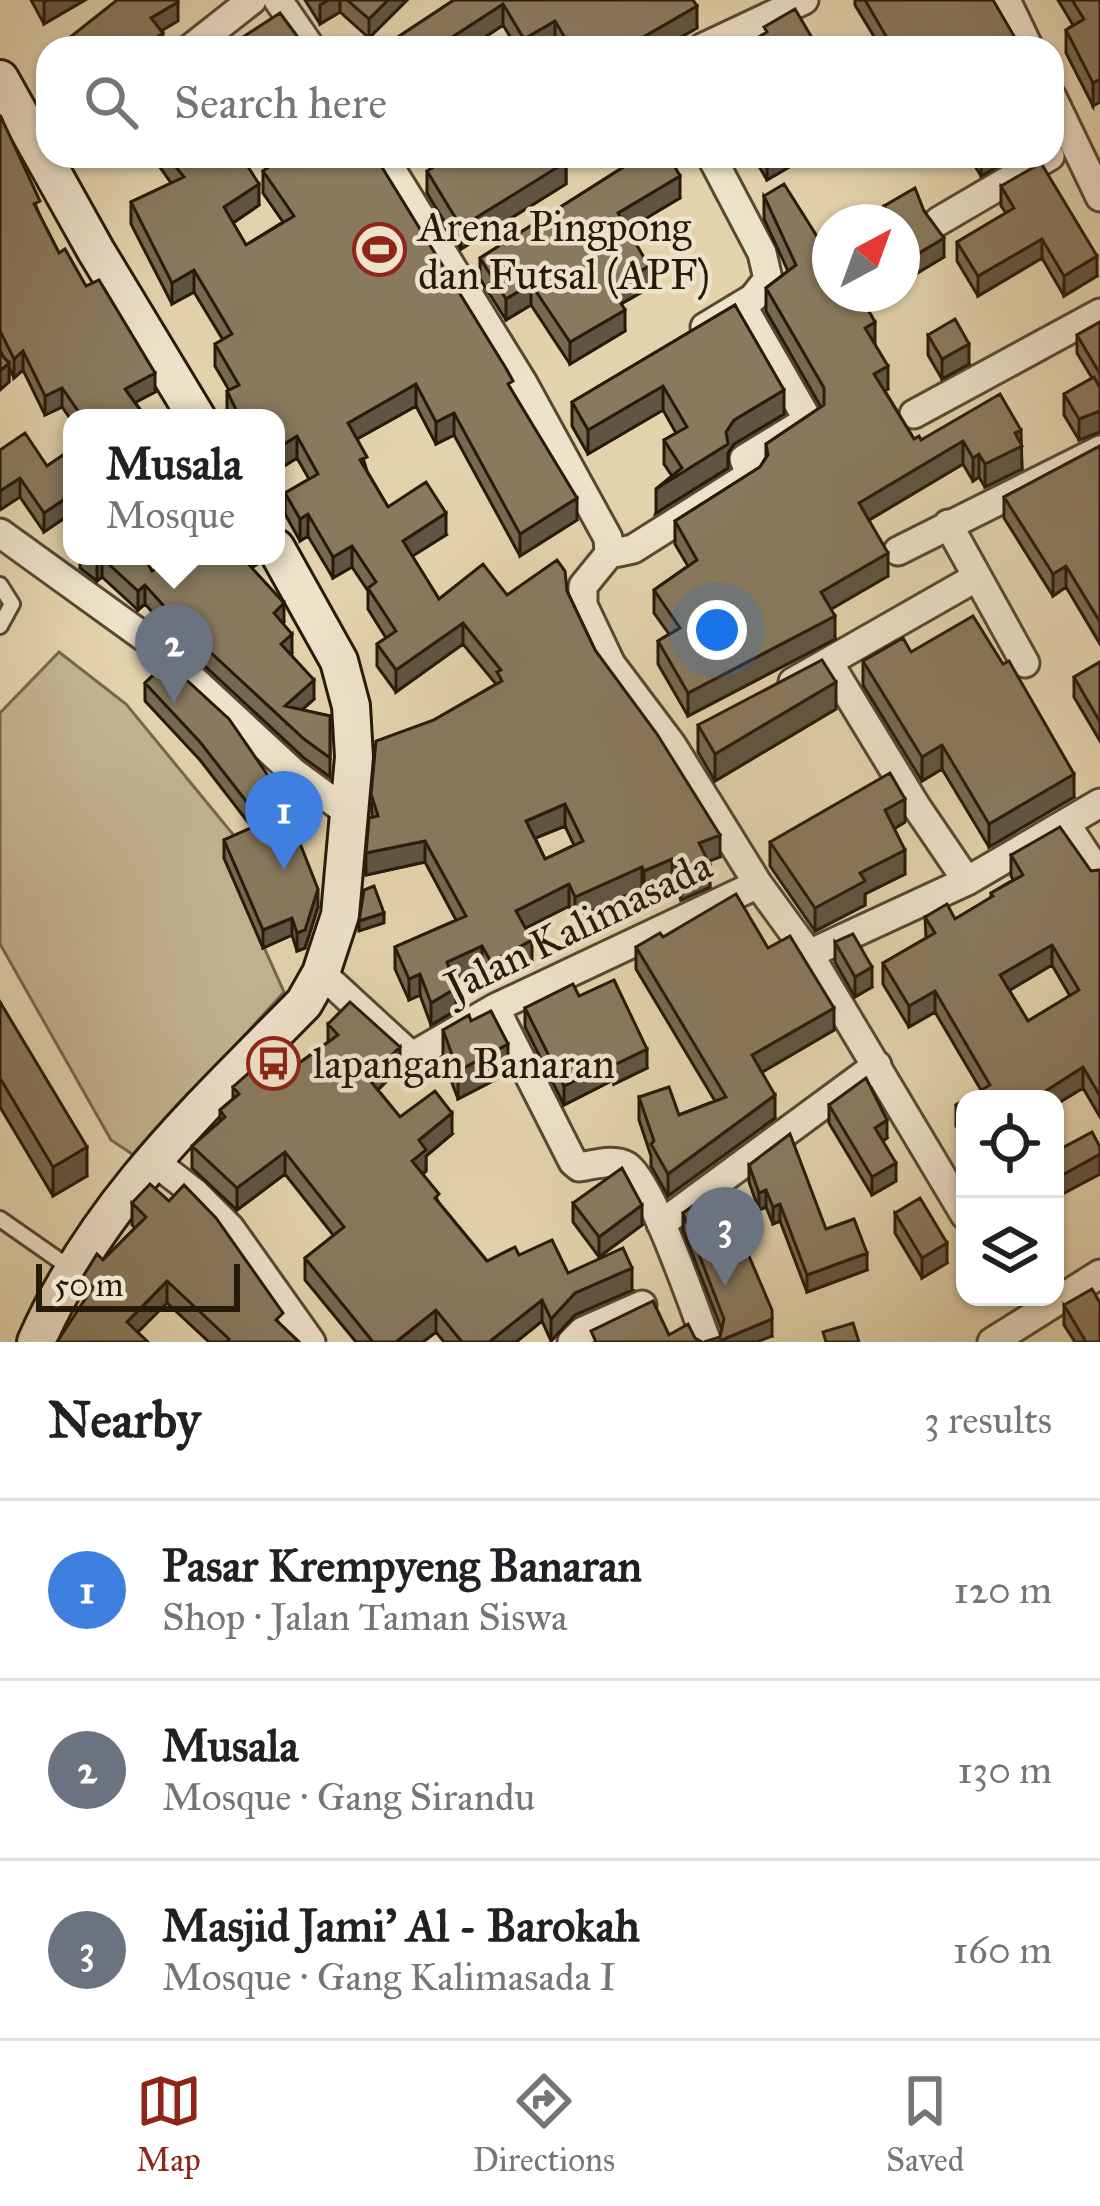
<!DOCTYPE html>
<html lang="en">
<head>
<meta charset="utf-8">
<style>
  :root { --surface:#fff; --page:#f6f6f6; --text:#202124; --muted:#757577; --line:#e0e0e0; --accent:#8f2418 }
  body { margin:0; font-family:"IM FELL Great Primer",serif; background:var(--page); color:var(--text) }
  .controls { position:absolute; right:36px; bottom:36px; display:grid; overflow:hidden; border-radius:24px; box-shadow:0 3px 9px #0004 }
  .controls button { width:108px; height:108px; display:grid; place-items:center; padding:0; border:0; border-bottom:3px solid var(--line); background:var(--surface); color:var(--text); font:60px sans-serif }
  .compass { position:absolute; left:812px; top:204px; width:108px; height:108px; border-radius:50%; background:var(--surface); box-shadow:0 3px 9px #0004; rotate:41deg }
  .scale { position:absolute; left:36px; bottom:30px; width:204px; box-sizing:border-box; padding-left:12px; border:6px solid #281a09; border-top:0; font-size:33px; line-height:42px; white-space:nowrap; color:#281a09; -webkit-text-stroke:9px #ede2ca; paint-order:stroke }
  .you { position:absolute; left:717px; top:630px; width:42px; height:42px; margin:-30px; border:9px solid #fff; border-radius:50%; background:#1a73e8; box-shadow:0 0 0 18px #1a73e833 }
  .badge { display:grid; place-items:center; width:78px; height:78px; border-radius:50%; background:var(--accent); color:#fff; font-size:39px; font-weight:700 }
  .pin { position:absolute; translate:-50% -99px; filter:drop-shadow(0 3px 6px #0008) }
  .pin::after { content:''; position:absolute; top:63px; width:42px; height:36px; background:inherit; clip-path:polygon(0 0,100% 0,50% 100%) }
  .popup { position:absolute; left:63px; top:409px; width:222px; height:156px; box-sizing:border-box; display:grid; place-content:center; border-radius:24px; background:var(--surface); filter:drop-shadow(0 3px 9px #0005); font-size:39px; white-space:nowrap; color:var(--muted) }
  .popup b { font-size:45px; color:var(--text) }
  .popup::after { content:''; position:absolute; left:50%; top:100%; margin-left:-24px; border:24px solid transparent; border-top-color:var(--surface) }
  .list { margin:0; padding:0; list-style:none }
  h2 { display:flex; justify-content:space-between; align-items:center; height:156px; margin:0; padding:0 48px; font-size:51px }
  h2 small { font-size:39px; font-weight:400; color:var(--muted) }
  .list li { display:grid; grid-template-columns:78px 1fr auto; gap:36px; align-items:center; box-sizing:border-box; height:180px; padding:0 48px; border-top:3px solid var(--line) }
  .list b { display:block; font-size:45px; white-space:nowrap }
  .list p { margin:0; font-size:39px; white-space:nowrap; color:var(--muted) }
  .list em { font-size:39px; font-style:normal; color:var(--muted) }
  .icon { flex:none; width:66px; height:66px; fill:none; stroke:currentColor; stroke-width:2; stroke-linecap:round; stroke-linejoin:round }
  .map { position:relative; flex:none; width:1100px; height:1342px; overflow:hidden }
  .search { position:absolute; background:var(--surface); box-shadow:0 3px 9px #0004; left:36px; right:36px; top:36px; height:132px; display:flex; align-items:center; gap:30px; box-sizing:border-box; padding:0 42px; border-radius:36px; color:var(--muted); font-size:45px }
  .sheet { height:696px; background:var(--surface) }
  nav { display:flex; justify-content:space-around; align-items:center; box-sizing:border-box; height:168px; border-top:3px solid var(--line); background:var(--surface); font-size:33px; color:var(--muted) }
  nav a { display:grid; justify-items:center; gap:6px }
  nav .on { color:var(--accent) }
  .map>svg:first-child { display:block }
  .green { fill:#c3b491; stroke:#76674d; stroke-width:3 }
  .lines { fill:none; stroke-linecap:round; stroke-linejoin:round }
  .service-casing { stroke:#574832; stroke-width:20 }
  .minor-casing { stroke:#574832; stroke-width:33 }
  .secondary-casing { stroke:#281a09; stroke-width:42 }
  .service { stroke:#ede2ca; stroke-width:14 }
  .minor { stroke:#ede2ca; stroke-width:27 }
  .secondary { stroke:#ede2ca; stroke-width:36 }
  .wall { fill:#766951; stroke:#281a09; stroke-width:3; fill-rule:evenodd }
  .shaded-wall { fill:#605542; stroke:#281a09; stroke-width:3 }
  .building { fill:#897a5e; stroke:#281a09; stroke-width:3; fill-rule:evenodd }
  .labels { text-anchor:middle; stroke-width:9; stroke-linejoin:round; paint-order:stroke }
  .poi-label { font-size:42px; fill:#281a09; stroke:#ede2ca; text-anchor:start }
  .street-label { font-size:42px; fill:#281a09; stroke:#ede2ca }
</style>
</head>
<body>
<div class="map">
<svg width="1100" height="1342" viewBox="0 0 1100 1342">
  <rect width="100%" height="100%" fill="#e3d3ad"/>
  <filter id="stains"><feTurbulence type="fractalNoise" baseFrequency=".00167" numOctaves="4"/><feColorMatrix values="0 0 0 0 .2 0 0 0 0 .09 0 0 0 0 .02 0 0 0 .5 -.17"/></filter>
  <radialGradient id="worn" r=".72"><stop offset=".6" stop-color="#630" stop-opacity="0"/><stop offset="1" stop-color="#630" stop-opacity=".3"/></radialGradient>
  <path class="green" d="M59,652L126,704L245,849L224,858L284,992L135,1156L111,1140L0,944V713Z"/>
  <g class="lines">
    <defs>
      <path id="service" d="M0,585L12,604L0,626
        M0,1219L73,1270"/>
      <path id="minor" d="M278,0L311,48
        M1006,0L1029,48
        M191,48L252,0
        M702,48L804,0
        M1052,97L1100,197
        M383,156L523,383L608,538L609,554L583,586V605L611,664L672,745L758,884L809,954L965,1215
        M939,221L1050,156
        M705,327L753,298L768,279L762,253L711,156
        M914,414L1100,313
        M948,524L1025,663
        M0,533L158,647L293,772L349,813
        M898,551L1100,450
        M609,554L633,549L750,475L744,459L808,420L742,305
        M829,663L916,806L967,881
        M793,682L977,577
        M1066,824L1100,876
        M809,954L967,881L1100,803
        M321,973L408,1053L416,1054L495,1008L758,884
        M495,1008L573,1162L579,1167C593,1165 615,1158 627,1166C652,1183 694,1308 707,1342
        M151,1159L195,1193L230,1228L311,1342
        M661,1224L877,1065
        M572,1342L583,1331L642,1305
        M992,1342L1100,1274"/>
      <path id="secondary" d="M0,79L96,251L197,418
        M36,1342C97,1203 200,1109 304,1003L321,973L340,915L354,757L351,706L339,661L276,548"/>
    </defs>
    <use href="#service" class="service-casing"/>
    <use href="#minor" class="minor-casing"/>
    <use href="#secondary" class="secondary-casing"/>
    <use href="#service" class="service"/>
    <use href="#minor" class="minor"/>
    <use href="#secondary" class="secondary"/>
  </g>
  <path class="wall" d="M31,0H85L44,24Z
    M305,0H407L369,38L340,12L320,24Z
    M454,0H693L697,28L662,48H559L555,42L546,48H517L503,25L469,48H398V37Z
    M855,0H993L881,48L855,5Z
    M1058,0H1100L1093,106L1066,53V30L1073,25Z
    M0,115L40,216L59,253L86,286L155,392L135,402L146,418H72V421L62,407L45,415L23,370L14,378L9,367V382L4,358L0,350Z
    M152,156H241L259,205L233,223L246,245L283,222L263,193V171L281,160L279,156H375L513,393L577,520L520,556L454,435L436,444L416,406L357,439L367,471L388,507L446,535L412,556L439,599L567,591L595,650L720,857L708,861L710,887L681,900L672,881L644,893L642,888L575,919L569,906L525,928L532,962L491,983L482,968L454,980L456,1010L431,1025L420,995L409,1000L395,969V947L456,920L425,862L366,875L372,817L371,794L434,720L496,684L463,644L396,692L377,666V644L386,638L368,609V591L352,567L333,578L308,536L300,541L285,514V493L309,479L297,458L276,471V418H229L227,413V391L229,390L215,366V344L223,340L194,292L172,304L131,224V202L171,183ZM565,826L574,845L545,859L535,838Z
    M452,156H579L566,163V184L461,249L427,193V171Z
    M628,156H669L680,198L627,229L649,288L621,304L625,331L570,364L531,305L506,320L480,279V258L636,159Z
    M753,156H808L767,180Z
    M969,156H1016L981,176Z
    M1001,186L1097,276L1064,296L1042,258L978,296L957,261V242L1006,213L1001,206Z
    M764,196L875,345L888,389L885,391L914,439L1021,444L1022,469L985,487L979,477L973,481L963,464L869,520L888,576L831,609L835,639L688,716L658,664V641L669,634L654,613V590L688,566L675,544V521L760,467L766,457V444L821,407L766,311V288L788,271L764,219Z
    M884,206L924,211L944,257L914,275L902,256V222H884Z
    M735,305L784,414L734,444L728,453V468L656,513L672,476L664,464V440L676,433L663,410L588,454L572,426V402Z
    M1100,322V432L1079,440L1064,415V394L1092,378L1077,353V335Z
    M928,335L969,364L942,379L928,355Z
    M1100,446V644L1066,587L1053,596L1004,518V497Z
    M72,449V513L44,532L20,497L0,450L47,466Z
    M80,556H143L152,571L259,556V563L251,568L284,622L283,623L292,653L291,654L314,699L302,710L330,716V777L304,758L180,643L145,604L138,610L102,577L97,581L80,568Z
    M911,652L1074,797L989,847L942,769L922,781L863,685V661Z
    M167,662L318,907L305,948L297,951L292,935L263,948L224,858V840L251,828V826L200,760L145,701V683Z
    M1100,662V741L1074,697V677Z
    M836,709L715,781L698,752V725Z
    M905,822L894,829L905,874L865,894V905L815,931L770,866V842Z
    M1011,855L1091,871L1100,870V1117L1083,1088L1055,1105V1099L981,1090L935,1012L909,1027L883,984V963L926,938L925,917L955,919L991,898V893L1013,880L1011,876ZM1052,965L1070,996L1028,1021L1009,990Z
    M663,937L768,948L834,1030L762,1072L775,1118L668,1196L651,1166V1156L639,1120V1097L679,1115L715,1101L636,969V947Z
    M835,942L872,987L855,997L835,962Z
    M579,996L647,1068L614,1084L613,1080L564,1105L525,1027V1008Z
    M0,1002L87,1176L53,1196L0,1107Z
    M471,1021L508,1073L458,1099L443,1059V1030Z
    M328,1024L400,1068L378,1090L400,1117L452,1134L426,1156V1171L423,1174L439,1203L487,1261L519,1255L568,1273L632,1290L575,1315L551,1341L542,1321L516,1342H444L436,1332L423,1342H356L305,1280V1258L334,1236L285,1174L237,1210L192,1168V1146L220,1122V1110L233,1099V1087L262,1086L298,1064L328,1042Z
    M965,1100V1140L956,1126V1105Z
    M829,1105L887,1138L883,1141L896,1181L872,1195L829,1123Z
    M749,1165L826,1229L867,1270L807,1292L780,1221L773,1224L766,1207L759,1210L749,1182Z
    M132,1203L283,1327L299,1342H209L167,1303L84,1301L82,1278L103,1260L135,1228L132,1225Z
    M573,1203L642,1225L599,1257L573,1222Z
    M710,1206L772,1336L720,1337L722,1330L683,1230V1213Z
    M895,1213L947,1263L922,1278L895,1233Z
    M1064,1305L1100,1342H1075L1064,1325Z"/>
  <path class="shaded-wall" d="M48,0H85L44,24V2Z
    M329,0H340V12L320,24V5Z
    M388,0H407L369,38V19Z
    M178,2V21L151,37V18Z
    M503,4V25L469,48H443V43Z
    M697,6V28L662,48H633V43Z
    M555,21V42L546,48H524V39Z
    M163,33V48H143Z
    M1100,79V102L1093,106V83Z
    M557,156H579L566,163V184L461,249V227Z
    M775,156H808L767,180V161Z
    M981,156H1016L981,176Z
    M680,176V198L618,235V213Z
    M259,184V205L224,229V207Z
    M944,238V257L914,275V256Z
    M1042,239V258L978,296V276Z
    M1097,256V276L1064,296V276Z
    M649,266V288L612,309V288Z
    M194,270V292L172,304V283Z
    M531,284V305L506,320V299Z
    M625,310V331L570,364V342Z
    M875,322V345L865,328Z
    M969,344V364L942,379V359Z
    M23,351V370L14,378V359Z
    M9,363V382L0,390V371Z
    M888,366V389L874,397V374Z
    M155,373V392L125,408V389Z
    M416,384V406L348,444V423Z
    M663,386V410L588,454V430Z
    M62,388V407L45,415V396Z
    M784,390V414L734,444L728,453V468L656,513V489L726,432L734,420Z
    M1100,411V432L1079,440V419Z
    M454,413V435L436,444V422Z
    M1021,430L1022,469L985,487V464L1015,433Z
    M297,436V458L276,471V449Z
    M963,441V464L859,526V503Z
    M979,454V477L973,481V458Z
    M20,478V497L0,510V491Z
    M72,494V513L44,532V513Z
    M577,498V520L520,556V534Z
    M446,513V535L403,562V541Z
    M308,514V536L300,541V519Z
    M352,546V567L333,578V557Z
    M888,553V576L821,615V592Z
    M240,556H259V563L240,575Z
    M102,558V577L97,581V562Z
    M1066,566V587L1053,596V574Z
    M145,585V604L138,610V591Z
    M284,603V622L274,632V613Z
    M835,616V639L688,716V693Z
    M463,623V644L396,692V670Z
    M292,634V653L281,662V644Z
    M314,680V699L287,723L285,706Z
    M836,682V709L715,781V754Z
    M942,745V769L922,781V757Z
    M1074,774V797L989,847V824Z
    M905,799V822L885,834V810Z
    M565,804V826L526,842V821Z
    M720,835V857L699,865V843Z
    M425,841V862L366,875V853Z
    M905,850V874L865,894V905L815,931V908L860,873Z
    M672,859V881L644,893V871Z
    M710,865V887L681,900V879Z
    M642,867V888L575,919V897Z
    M569,884V906L516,933V911Z
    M318,889V907L305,948L297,951V933Z
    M384,913V923L359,931V921Z
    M292,918V935L263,948V930Z
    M532,940V962L491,983V962Z
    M1052,945V965L1000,996V975Z
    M482,946V968L447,984V962Z
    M872,967V987L855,997V977Z
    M420,974V995L409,1000V979Z
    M456,988V1010L431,1025V1003Z
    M935,991V1012L909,1027V1006Z
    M834,1008V1030L752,1078V1055Z
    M508,1044V1073L458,1099V1071Z
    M400,1047V1068L368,1099V1078Z
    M647,1049V1068L614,1084V1065Z
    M613,1062V1080L564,1105V1086Z
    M1083,1067V1088L1055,1105V1099H1033Z
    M775,1095V1118L668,1196V1174Z
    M452,1113V1134L426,1156V1171L412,1183V1161L419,1140Z
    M887,1120V1138L875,1146V1128Z
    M87,1147V1176L53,1196V1167Z
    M285,1152V1174L237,1210V1188Z
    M1100,1154V1174L1055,1198V1179Z
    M896,1163V1181L872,1195V1177Z
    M766,1190V1207L759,1210V1193Z
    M780,1204V1221L773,1224V1207Z
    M642,1205V1225L599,1257V1237Z
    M947,1243V1263L922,1278V1258Z
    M867,1253V1270L807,1292V1275Z
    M632,1268V1290L575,1315L551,1341V1319L575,1293Z
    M167,1281V1303L128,1342L127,1322Z
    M542,1300V1321L516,1342H489Z
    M436,1310V1332L423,1342H396Z
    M772,1319V1336L757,1342H717Z"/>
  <path class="building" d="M117,0H177L178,2L151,18L163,33L143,48H69L64,42Z
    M347,0H388L369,19Z
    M454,0H693L697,6L633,43L636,48H571L555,21L524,39L503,4L443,43L446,48H406L398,37Z
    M865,0H993L1021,48H882L890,43Z
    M1072,0H1100V79L1093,83L1066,30L1084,19Z
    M795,9L818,48H740L767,32L764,27Z
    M280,13L306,48H226Z
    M0,115L40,201L34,204L59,253L65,249L86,286L99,280L155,373L125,389L146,418H83L62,388L45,396L23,351L14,359L0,331Z
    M167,156H241L259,184L224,207L246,245L294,216L263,171L286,156H375L507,370L513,381L508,384L577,498L520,534L454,413L436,422L416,384L348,423L367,457L360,460L388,507L426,482L446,513L403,541L439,599L483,564L507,595L557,560L565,571L567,591L595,650L657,734L720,835L699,843L710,865L681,879L672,859L644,871L642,867L575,897L569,884L516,911L532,940L491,962L482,946L447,962L456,988L431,1003L420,974L409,979L395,947L466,916L425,841L366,853L369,818L378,816L371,794L376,741L434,720L502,681L497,672L501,670L463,623L396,670L377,644L396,631L368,588L376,582L352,546L333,557L308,514L300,519L285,493L318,474L297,436L276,449V418H240L227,391L239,385L215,344L232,334L194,270L172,283L131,202L184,177ZM565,804L583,841L545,859L526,821Z
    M452,156H563L566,162L461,227L427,171Z
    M638,156H669L680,176L618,213L649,266L612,288L625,310L570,342L531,284L506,299L480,258L638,158Z
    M1041,163L1097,256L1064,276L1042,239L978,276L957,242L1014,208L1001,186Z
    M784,184L830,257V294H853L857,300L861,297L875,322L865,328L888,366L874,374L914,439L919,436L921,440L1000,394L1021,430L1015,433L1022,446L985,464L979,454L973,458L963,441L859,503L888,553L821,592L835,616L688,693L658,641L680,628L654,590L697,560L675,521L760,467L768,455L766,444L824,405V388L766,288L796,265L764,196Z
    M915,188L924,211L944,238L914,256L902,237V222H893L884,206Z
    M735,305L784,390L734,420L726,432L728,444L656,489L682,468L664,440L687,427L663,386L588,430L572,402Z
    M955,319L969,344L942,359L928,335Z
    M1100,322V374L1077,335Z
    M0,353L9,363L0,371Z
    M1094,377L1100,388V411L1079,419L1064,394Z
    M25,433L47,466L72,449V494L44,513L20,478L0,491V450Z
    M1100,446V622L1066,566L1053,574L1004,497Z
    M89,556H143L152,571L178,556H241L284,603L274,613L292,634L281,644L314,680L285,706L330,716V758L304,739L180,624L145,585L138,591L102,558L97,562Z
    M973,616L1003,664L1009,661L1074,774L989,824L942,745L922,757L863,661L903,638L911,652Z
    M822,660L836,682L715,754L698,725Z
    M167,662L229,719L280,793L318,889L305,930L297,933L292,918L263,930L224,840L255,826L251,818L257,815L200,742L145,683Z
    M1100,662V722L1074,677Z
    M890,773L905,799L885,810L905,850L860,873L865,881L815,908L770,842Z
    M1060,827L1091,871L1100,870V1096L1083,1067L1033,1099H966L990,1085L935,991L909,1006L883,963L935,933L925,917L947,904L955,919L993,896L991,893L1023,875L1011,855ZM1052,945L1079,990L1028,1021L1000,975Z
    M374,886L384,913L359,921L364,890Z
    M736,894L768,948L790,936L834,1008L752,1055L775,1095L668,1174L651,1144L654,1141L639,1097L669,1087L679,1115L726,1097L636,947L660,933L663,937Z
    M853,934L872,967L855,977L835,942Z
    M614,980L647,1049L614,1065L613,1062L564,1086L525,1008L573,984L579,996Z
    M0,1002L87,1147L53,1167L0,1078Z
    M350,1002L400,1047L368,1078L400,1117L435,1091L452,1113L419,1140L426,1150L412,1161L439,1194L435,1198L487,1261L515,1247L519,1255L552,1240L568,1273L623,1248L632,1268L575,1293L551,1319L542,1300L489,1342H462L436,1310L396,1342H373L305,1258L344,1227L285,1152L237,1188L192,1146L225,1117L220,1110L239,1094L233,1087L250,1072L262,1086L298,1064L338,1035L328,1024Z
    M491,1011L508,1044L458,1071L443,1030L469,1015L471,1021Z
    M866,1078L887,1120L875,1128L896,1163L872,1177L829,1105Z
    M965,1100V1120L956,1105Z
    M1092,1132L1100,1147V1154L1055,1179V1152Z
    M790,1134L826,1229L854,1219L867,1253L807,1275L780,1204L773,1207L766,1190L759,1193L749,1165Z
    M622,1168L642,1205L599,1237L573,1203Z
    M150,1184L169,1201L184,1185L216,1218L283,1313L276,1320L299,1342H226L229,1339L167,1281L127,1322L148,1342H57L93,1287L82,1278L97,1254L103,1260L146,1217L132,1203Z
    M706,1196L710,1206L725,1200L772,1310V1319L717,1342H704L720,1337L724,1319L683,1213Z
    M920,1198L947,1243L922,1258L895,1213Z
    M1092,1289L1100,1303V1342H1086L1064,1305Z
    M653,1301L669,1335L688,1324L695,1338L702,1342H596L591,1331Z
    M853,1323L859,1342H826L823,1332Z"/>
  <defs>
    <symbol id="stadium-ring" viewBox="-11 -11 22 22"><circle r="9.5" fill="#ede2ca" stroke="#8f2418" stroke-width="1.5"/><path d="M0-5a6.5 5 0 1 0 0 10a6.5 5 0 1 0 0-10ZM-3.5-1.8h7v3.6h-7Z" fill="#8f2418"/></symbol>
    <symbol id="bus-ring" viewBox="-11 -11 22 22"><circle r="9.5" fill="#ede2ca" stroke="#8f2418" stroke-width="1.5"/><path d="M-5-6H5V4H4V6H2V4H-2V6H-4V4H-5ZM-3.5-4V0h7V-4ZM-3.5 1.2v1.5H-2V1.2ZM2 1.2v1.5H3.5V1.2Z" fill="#8f2418"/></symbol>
  </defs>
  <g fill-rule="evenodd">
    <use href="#stadium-ring" x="350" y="220" width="59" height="59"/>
    <use href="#bus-ring" x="244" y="1034" width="59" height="59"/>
  </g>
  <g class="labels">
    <g class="poi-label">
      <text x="418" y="241">Arena Pingpong<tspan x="418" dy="48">dan Futsal (APF)</tspan></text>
      <text x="313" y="1078">lapangan Banaran</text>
    </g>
    <g class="street-label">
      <text transform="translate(578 925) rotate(-26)" y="15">Jalan Kalimasada</text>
    </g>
  </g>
  <rect width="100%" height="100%" filter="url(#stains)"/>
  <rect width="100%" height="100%" fill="url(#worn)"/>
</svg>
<div class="controls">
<button><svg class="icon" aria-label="locate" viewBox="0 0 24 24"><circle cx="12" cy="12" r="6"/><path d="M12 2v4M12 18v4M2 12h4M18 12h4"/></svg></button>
<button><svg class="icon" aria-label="layers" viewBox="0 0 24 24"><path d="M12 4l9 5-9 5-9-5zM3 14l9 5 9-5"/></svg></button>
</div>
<svg class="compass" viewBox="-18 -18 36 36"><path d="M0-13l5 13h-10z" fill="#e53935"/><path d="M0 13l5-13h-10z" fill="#757577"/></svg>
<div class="scale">50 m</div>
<div class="you"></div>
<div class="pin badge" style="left:284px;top:870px;background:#3f7fe0">1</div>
<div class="pin badge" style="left:174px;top:703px;background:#6b7280">2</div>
<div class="popup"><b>Musala</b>Mosque</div>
<div class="pin badge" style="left:725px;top:1286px;background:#6b7280">3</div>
<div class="search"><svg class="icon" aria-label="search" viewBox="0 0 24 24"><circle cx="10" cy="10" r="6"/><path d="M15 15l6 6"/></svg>Search here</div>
</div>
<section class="sheet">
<h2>Nearby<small>3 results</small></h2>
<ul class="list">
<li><span class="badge" style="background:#3f7fe0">1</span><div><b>Pasar Krempyeng Banaran</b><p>Shop · Jalan Taman Siswa</p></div><em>120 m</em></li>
<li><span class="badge" style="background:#6b7280">2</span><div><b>Musala</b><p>Mosque · Gang Sirandu</p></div><em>130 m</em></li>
<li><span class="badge" style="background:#6b7280">3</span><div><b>Masjid Jami' Al - Barokah</b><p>Mosque · Gang Kalimasada I</p></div><em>160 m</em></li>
</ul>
</section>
<nav>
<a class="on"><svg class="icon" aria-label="map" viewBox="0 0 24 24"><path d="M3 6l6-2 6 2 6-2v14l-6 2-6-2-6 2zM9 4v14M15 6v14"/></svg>Map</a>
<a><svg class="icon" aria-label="directions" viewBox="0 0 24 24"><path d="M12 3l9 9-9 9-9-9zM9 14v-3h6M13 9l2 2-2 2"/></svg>Directions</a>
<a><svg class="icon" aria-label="saved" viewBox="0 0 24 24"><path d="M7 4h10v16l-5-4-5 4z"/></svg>Saved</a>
</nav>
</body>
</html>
